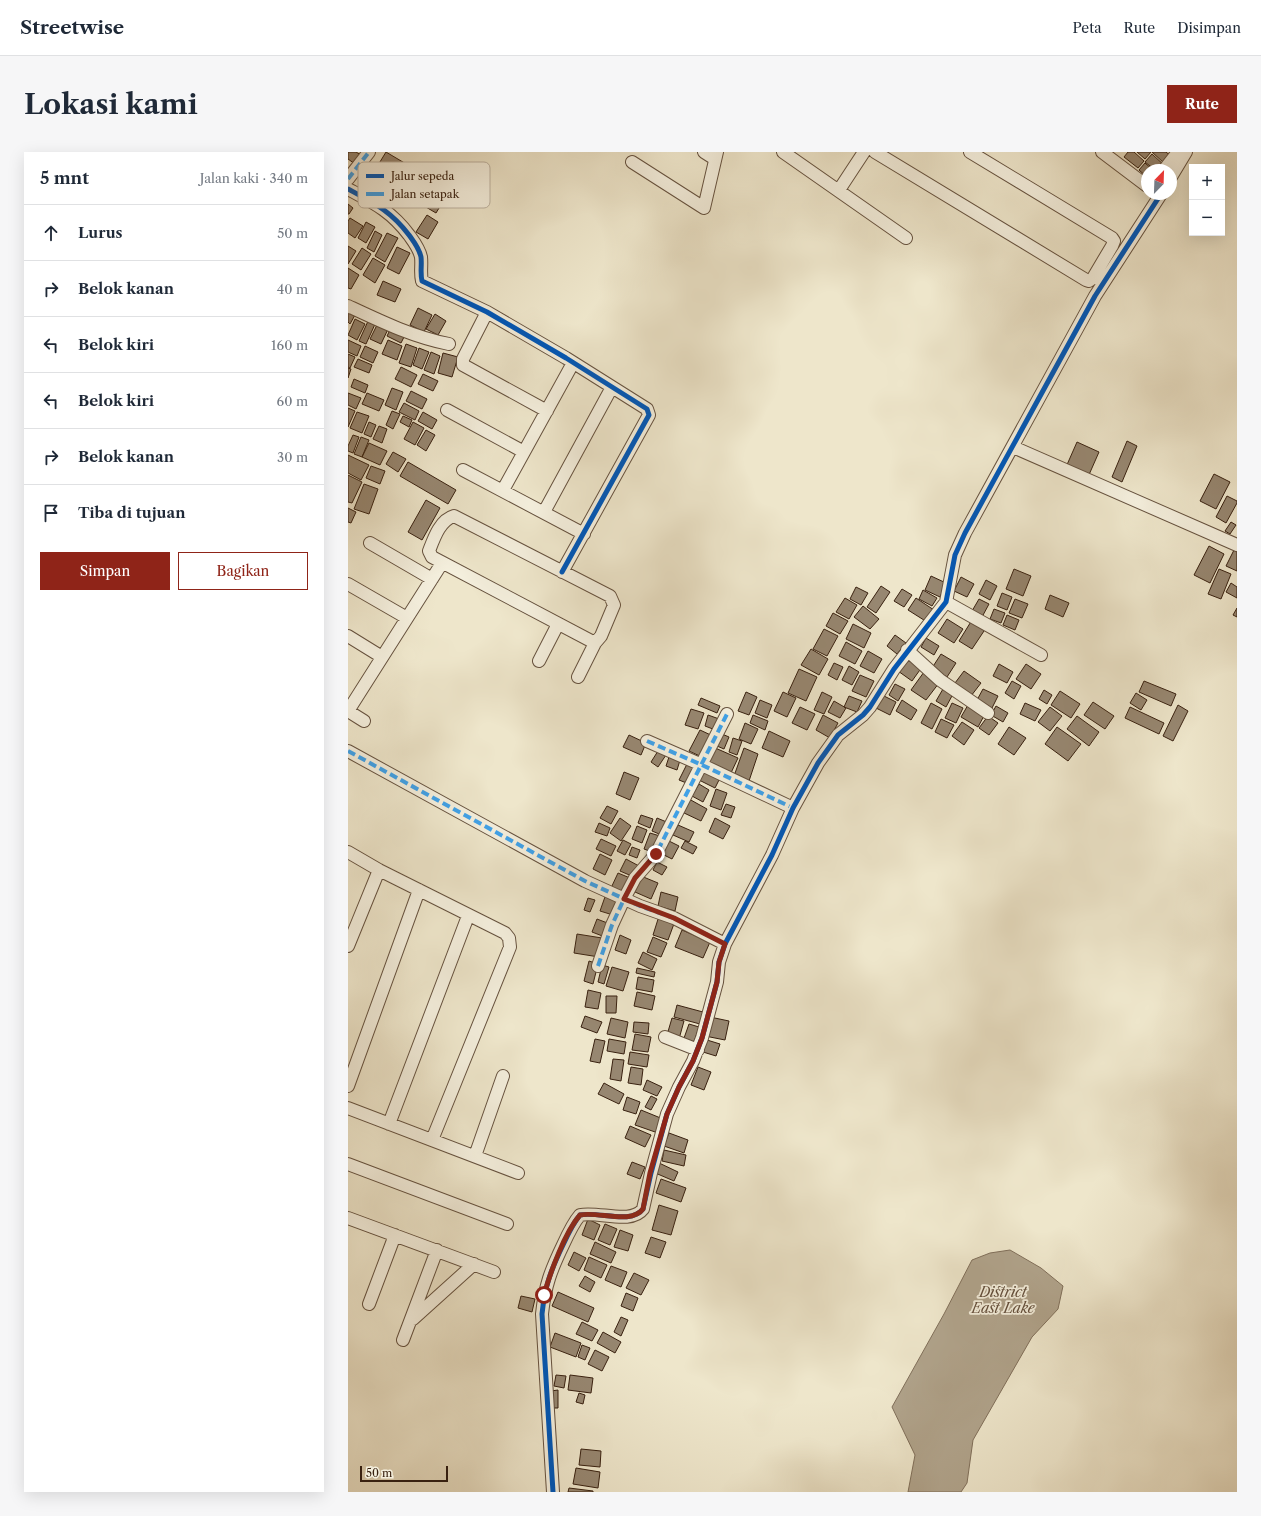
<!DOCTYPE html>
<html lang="id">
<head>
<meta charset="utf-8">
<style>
  :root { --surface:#fff; --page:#f6f6f7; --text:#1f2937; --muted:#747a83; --line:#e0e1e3; --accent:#8f2418 }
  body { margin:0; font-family:"Libre Caslon Text",serif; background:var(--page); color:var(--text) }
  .controls { position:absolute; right:12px; top:12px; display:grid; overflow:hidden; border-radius:0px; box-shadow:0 4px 16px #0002 }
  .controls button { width:36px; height:36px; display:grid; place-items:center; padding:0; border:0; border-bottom:1px solid var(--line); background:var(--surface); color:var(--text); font:20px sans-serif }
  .compass { position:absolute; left:793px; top:12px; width:36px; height:36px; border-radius:50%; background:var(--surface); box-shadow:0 4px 16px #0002; rotate:23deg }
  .scale { position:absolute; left:12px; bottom:10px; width:88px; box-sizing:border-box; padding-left:4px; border:2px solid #392110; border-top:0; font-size:11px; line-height:14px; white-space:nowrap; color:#392110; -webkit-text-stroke:3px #f4efdd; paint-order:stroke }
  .stop { position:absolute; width:12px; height:12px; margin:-9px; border:3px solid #8f2418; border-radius:50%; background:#fff }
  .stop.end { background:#8f2418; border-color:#fff; box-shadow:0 1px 4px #0008 }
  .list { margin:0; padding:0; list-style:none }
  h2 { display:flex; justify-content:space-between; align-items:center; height:52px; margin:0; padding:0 16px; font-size:17px }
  h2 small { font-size:13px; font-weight:400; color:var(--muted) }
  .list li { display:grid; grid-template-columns:26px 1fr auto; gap:12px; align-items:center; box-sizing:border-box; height:56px; padding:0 16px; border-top:1px solid var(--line) }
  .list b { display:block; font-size:15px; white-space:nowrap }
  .list em { font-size:13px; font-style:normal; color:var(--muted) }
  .actions { display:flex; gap:8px; padding:12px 16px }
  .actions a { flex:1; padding:9px 0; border:1px solid var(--accent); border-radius:0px; text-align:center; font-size:14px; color:var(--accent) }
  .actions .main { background:var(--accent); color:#fff }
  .icon { flex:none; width:22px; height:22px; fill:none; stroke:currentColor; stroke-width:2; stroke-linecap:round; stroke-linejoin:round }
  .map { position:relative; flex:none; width:889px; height:1340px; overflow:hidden; border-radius:0px }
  header { display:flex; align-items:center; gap:24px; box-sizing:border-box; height:56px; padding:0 20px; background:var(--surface); border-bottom:1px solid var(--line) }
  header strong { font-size:19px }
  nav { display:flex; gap:22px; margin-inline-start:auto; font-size:14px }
  .intro { display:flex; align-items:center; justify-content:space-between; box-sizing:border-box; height:96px; padding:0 24px }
  h1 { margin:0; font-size:28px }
  .button { padding:10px 18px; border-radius:0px; background:var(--accent); color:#fff; font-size:14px; font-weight:700 }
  main { display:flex; gap:24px; padding:0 24px }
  aside { flex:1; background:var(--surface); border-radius:0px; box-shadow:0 4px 16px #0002 }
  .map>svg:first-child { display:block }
  .water { fill:#b0a38b; stroke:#806f5a }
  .building { fill:#978771; stroke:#392110 }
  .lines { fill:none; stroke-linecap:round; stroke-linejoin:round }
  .street-casing { stroke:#66523f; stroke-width:14 }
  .street { stroke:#f4efdd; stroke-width:12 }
  .quiet { stroke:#3fa2ea; stroke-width:4; stroke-dasharray:8 4; stroke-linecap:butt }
  .cycleway-casing { stroke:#f4efdd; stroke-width:8 }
  .cycleway { stroke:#0057b8; stroke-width:5 }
  .route { stroke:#8f2418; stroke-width:5 }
  .labels { text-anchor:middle; stroke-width:3.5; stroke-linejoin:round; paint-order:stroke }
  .water-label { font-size:14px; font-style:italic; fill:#634e3b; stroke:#f4efdd }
  .key { fill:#f4efdd; stroke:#bcb1a0; stroke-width:1 }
  .key-label { font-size:11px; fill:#392110 }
</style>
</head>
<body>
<header>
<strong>Streetwise</strong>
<nav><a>Peta</a><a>Rute</a><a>Disimpan</a></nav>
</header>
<div class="intro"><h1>Lokasi kami</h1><a class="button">Rute</a></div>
<main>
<aside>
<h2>5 mnt<small>Jalan kaki · 340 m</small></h2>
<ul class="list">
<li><svg class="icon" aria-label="ahead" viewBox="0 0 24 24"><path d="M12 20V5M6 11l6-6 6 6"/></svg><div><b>Lurus</b></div><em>50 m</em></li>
<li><svg class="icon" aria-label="right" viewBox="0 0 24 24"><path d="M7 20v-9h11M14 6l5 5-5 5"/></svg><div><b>Belok kanan</b></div><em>40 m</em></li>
<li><svg class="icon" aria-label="left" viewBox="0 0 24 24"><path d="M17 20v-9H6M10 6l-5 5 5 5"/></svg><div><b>Belok kiri</b></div><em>160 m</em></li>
<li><svg class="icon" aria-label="left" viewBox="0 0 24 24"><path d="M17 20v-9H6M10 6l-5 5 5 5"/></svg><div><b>Belok kiri</b></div><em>60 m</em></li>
<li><svg class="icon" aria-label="right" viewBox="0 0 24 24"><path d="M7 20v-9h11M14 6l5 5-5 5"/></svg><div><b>Belok kanan</b></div><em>30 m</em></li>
<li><svg class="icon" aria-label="arrive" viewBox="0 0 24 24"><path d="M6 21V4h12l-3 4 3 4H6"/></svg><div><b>Tiba di tujuan</b></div></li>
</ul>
<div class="actions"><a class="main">Simpan</a><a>Bagikan</a></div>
</aside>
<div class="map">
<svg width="889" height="1340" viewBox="0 0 889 1340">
  <rect width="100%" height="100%" fill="#eee6cb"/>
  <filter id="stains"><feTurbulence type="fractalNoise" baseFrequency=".005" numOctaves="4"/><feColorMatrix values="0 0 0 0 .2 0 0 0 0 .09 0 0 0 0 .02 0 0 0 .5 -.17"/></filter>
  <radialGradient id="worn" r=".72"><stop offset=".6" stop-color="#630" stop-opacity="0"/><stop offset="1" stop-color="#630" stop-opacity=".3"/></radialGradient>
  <path class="water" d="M662,1098L693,1116L715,1134L710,1157L684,1185L625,1288L619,1331L613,1340H560L567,1303L544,1255L596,1162L624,1108L642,1101Z"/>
  <path class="building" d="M0,0H8L13,3L7,12L0,7Z
    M38,0L102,38L88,61L24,23Z
    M780,0H786L796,9L790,16L776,5Z
    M789,0H803L797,7Z
    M804,0H818L824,5L817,12Z
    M804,2L817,14L814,18H807L797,10Z
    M797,11L805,18H799V25L791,18Z
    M0,52L5,56L1,62H0Z
    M79,63L90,70L80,87L68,80Z
    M2,66L15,74L7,86L0,81V69Z
    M18,70L27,75L18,91L10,86Z
    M27,79L34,83L26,100L19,96Z
    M39,81L50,86L37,110L27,104Z
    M0,94L8,99L0,112Z
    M49,95L62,101L51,122L39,116Z
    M14,96L23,102L13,118L4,112Z
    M25,106L37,113L27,131L15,123Z
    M0,116L11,123L3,137L0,136Z
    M35,129L53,137L47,150L29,143Z
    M70,156L84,163L76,180L62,173Z
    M0,159L7,163L2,172L0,170Z
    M87,162L98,169L90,183L78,177Z
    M7,167L17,172L9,188L0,183Z
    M21,167L28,170L18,192L11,189Z
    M30,171L41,175L33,192L22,187Z
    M43,176L57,183L53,191L39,184Z
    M0,188L13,194L9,204L0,200Z
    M40,188L54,194L49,208L34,202Z
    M58,192L69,196L63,215L51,211Z
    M17,194L30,200L25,211L12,205Z
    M71,196L81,200L74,217L65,213Z
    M83,200L92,204L86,222L76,218Z
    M95,201L110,205L104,225L90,221Z
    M0,202L7,205L2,216L0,215Z
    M10,207L24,213L21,221L6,215Z
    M53,215L69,223L63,235L47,227Z
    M0,216L3,217L0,226Z
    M75,222L90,229L85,239L70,232Z
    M6,227L20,233L17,241L3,235Z
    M44,236L55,240L48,258L37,253Z
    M63,239L79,247L74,257L58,249Z
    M0,241L13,246L8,257L0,253Z
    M19,241L36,248L31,259L14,252Z
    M56,251L71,259L67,268L51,260Z
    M0,256L7,259L0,275Z
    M44,259L52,262L45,277L38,273Z
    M9,260L21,264L14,281L2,276Z
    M75,260L89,268L84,277L70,269Z
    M55,264L64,268L61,275L52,270Z
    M21,270L28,273L23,285L16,282Z
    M65,270L76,276L67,293L56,287Z
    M31,274L39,277L34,291L25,287Z
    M78,278L87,283L78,299L69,293Z
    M5,283L11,285L5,301L0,299V294Z
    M13,285L21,288L14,305L6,302Z
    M779,289L789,294L774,330L764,325Z
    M729,290L751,300L740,325L718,315Z
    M21,291L39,299L32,313L14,305Z
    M45,300L58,307L50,320L38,312Z
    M0,303L21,313L13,328L0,321Z
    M60,310L108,338L100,352L52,324Z
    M23,314L37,319L32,332L18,326Z
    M866,322L882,330L868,357L852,349Z
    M0,323L14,330L4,351L0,350Z
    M16,332L30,337L21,362L6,357Z
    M879,344L889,349V351L878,371L868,365Z
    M78,348L92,356L74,388L60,380Z
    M0,356L8,360L3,371L0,370Z
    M883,370L888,373L882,382L877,379Z
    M861,394L876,402L862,431L846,423Z
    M888,394H889V419L878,414Z
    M666,417L683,424L675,444L658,437Z
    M871,417L883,422L873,447L860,442Z
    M583,424L598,431L592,445L577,438Z
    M613,425L626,432L619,445L606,439Z
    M638,428L649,434L642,448L631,442Z
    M883,431L889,435V446L878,440Z
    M533,434L542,440L528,461L519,455Z
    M508,435L520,441L513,453L502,447Z
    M554,437L564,443L556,455L546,449Z
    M575,438L589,446L584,454L571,447Z
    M654,441L664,445L659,458L649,454Z
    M702,443L721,451L715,465L697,457Z
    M497,446L509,453L501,467L488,460Z
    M568,446L586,458L579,470L560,458Z
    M631,447L641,452L634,465L624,459Z
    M667,447L680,452L674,466L661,461Z
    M515,454L531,467L522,477L506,465Z
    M889,456V465L885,463Z
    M646,457L657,461L653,471L642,467Z
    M485,461L500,469L492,482L478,474Z
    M659,463L671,468L667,478L655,473Z
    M599,467L615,477L606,491L590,481Z
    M624,468L638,476L624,497L611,489Z
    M505,472L523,481L516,496L498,487Z
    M476,477L490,484L479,504L465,497Z
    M547,483L558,491L549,502L539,494Z
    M578,486L591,494L586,503L573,495Z
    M498,490L514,499L507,512L491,504Z
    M463,497L480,507L471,523L453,513Z
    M520,499L534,507L526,521L512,514Z
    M593,502L608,511L599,525L584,516Z
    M560,505L574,515L564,529L550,519Z
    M486,511L495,515L489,528L480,523Z
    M651,512L665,520L659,531L645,524Z
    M678,512L693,522L683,537L668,527Z
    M501,514L511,520L504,533L494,528Z
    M451,517L469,525L458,549L440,541Z
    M616,519L633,531L623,544L607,531Z
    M576,520L591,531L578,548L563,538Z
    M512,523L526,529L518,545L504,539Z
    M664,529L673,534L666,547L657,541Z
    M796,529L828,542L823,554L791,540Z
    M547,532L557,537L550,549L541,543Z
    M595,537L605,542L598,555L588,549Z
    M635,537L650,544L644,556L629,548Z
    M696,538L704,543L699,552L691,547Z
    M712,539L732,552L723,566L703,553Z
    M398,540L409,545L401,563L390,559Z
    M435,540L448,546L439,565L426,559Z
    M474,540L484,545L476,562L466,558Z
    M788,541L799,548L793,558L782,551Z
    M534,543L548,550L542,563L528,556Z
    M501,544L514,549L509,560L496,555Z
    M353,546L372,554L369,561L350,553Z
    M412,548L424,553L419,566L407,561Z
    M554,548L569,558L563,568L548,559Z
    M486,549L498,556L492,566L480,560Z
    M745,550L766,564L757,577L736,563Z
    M583,551L594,557L584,577L573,571Z
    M604,551L615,556L608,571L597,566Z
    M677,551L693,558L687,569L672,562Z
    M620,553L637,562L630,575L613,565Z
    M830,553L840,559L825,589L815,584Z
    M648,554L660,561L655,570L643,563Z
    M452,555L467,562L459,578L444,571Z
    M702,555L714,564L702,579L690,570Z
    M782,555L816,571L811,582L777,566Z
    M343,557L356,561L350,577L337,573Z
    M360,563L374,568L370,579L357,574Z
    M405,563L420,569L417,578L402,571Z
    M475,563L490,571L482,586L468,578Z
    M640,564L650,571L641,583L631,576Z
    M729,564L751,580L741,594L719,577Z
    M593,567L606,573L599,586L587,580Z
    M614,570L626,578L616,593L604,584Z
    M397,571L410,577L403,592L391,587Z
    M661,575L678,586L666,603L650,592Z
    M709,575L733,592L720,609L697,592Z
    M352,578L367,585L356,606L341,599Z
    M421,579L442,589L435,605L414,596Z
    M374,582L381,585L376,597L369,594Z
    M281,583L298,591L293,603L275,595Z
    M385,586L394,589L389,603L381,600Z
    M365,595L390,606L382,623L357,612Z
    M396,596L410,602L401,629L386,624Z
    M310,599L318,603L310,615L303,610Z
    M322,602L333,605L329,618L318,614Z
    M340,610L349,614L341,632L331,628Z
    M355,616L373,624L367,636L349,627Z
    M276,620L291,626L282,648L268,642Z
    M351,632L361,638L355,650L344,644Z
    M368,637L379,641L373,658L362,654Z
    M341,647L359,657L353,669L334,660Z
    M378,652L387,655L383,666L373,663Z
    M259,654L270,659L263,672L252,666Z
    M293,663L305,667L302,676L290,671Z
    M272,666L283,674L273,689L262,681Z
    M309,666L321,671L316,684L304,679Z
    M367,666L382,674L375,687L361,680Z
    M251,671L262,676L259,684L247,680Z
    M330,673L346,680L341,690L325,683Z
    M289,674L299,678L294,691L284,687Z
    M302,681L312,684L307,701L296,697Z
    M253,687L268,694L263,704L248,697Z
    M275,688L283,692L277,703L269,699Z
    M321,689L331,694L324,707L314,702Z
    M337,689L349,695L345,702L333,696Z
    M284,695L292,698L289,706L281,703Z
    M252,702L264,708L257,723L245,717Z
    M278,707L291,714L286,725L272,719Z
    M309,710L319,715L314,723L305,718Z
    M270,721L282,726L275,742L263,736Z
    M293,724L310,731L303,747L287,740Z
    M313,740L330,745L327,759L310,754Z
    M258,742L271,747L265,763L252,759Z
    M240,746L247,748L242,760L236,758Z
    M311,764L327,769L320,788L305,783Z
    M249,767L262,772L257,785L244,780Z
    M334,778L362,790L355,806L327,795Z
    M229,782L254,786L251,805L226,801Z
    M272,783L283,788L278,802L267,798Z
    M305,785L319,791L313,805L299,800Z
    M295,800L309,807L304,818L290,811Z
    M241,809L250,812L245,832L236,829Z
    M254,813L261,815L256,832L250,830Z
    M264,815L281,820L275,839L258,834Z
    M289,816L307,820L306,825L288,821Z
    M290,825L306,828L304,840L288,837Z
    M240,838L253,841L250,857L237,855Z
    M289,840L307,844L304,858L286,854Z
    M258,844H269L268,861H258Z
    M329,853L355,860L352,872L326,865Z
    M237,864L254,870L249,881L233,875Z
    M362,865L381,869L377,888L357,884Z
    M263,866L280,870L277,886L259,882Z
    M324,866L336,869L331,887L319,883Z
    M286,870L301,871L300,882L285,880Z
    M341,872L351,875L345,893L335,889Z
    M287,882L303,885L300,900L284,898Z
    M247,887L257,889L252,911L242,909Z
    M261,887L278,890L276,902L259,899Z
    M359,888L372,892L368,904L355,900Z
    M282,900L301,903L299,915L280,912Z
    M265,907L276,908L273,929L262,927Z
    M283,915L295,917L293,933L280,931Z
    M350,915L363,920L356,938L343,933Z
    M299,928L314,935L309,944L295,938Z
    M256,931L276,942L271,952L250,942Z
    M303,944L309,947L303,958L297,955Z
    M279,945L292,950L288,962L275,958Z
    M293,958L315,967L310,981L287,973Z
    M282,974L303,983L297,995L277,986Z
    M321,981L340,988L336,1001L316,994Z
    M316,998L338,1003L336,1014L314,1009Z
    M284,1010L297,1015L292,1027L279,1022Z
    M309,1010L330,1020L326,1029L305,1020Z
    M313,1027L338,1036L333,1050L308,1041Z
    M311,1053L330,1059L323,1083L304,1078Z
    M240,1067L252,1073L246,1088L234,1083Z
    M257,1072L269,1077L262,1093L250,1088Z
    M272,1078L285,1083L280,1099L266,1095Z
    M303,1085L318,1090L312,1106L297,1101Z
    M247,1090L268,1100L263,1111L242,1102Z
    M226,1100L238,1106L231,1119L220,1113Z
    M241,1105L259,1113L253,1126L236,1118Z
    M263,1114L279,1120L273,1135L257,1128Z
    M286,1121L301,1128L293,1143L278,1136Z
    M237,1124L247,1130L242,1140L231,1134Z
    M210,1140L246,1156L240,1170L204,1154Z
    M278,1141L290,1146L285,1159L273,1154Z
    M173,1144L187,1147L184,1160L170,1156Z
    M273,1165L280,1168L273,1184L266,1180Z
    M234,1170L250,1178L244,1189L228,1182Z
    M255,1180L273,1190L267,1201L249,1191Z
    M207,1181L233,1191L228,1205L202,1195Z
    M234,1193L242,1196L237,1208L230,1205Z
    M247,1198L261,1205L254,1219L240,1212Z
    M208,1223L218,1224L216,1236L206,1234Z
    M222,1223L245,1226L243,1241L220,1238Z
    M210,1238V1256H203V1239Z
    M231,1241L237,1243L235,1252L228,1250Z
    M233,1297L253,1299L252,1315L231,1313Z
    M228,1316L252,1320L250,1336L225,1332Z
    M221,1336L245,1339V1340H220Z"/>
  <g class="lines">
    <defs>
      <path id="street" d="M356,0L367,7
        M435,0L558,86
        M527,0L738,128L741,129L745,126L764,94L766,89L764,86L622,0
        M754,0L799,34
        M284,10L356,56L369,0
        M816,18L830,0
        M823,25L838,0
        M0,27L21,0
        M0,37C26,51 43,59 61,83C66,90 71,96 73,105C74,113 72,121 74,129L139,160L218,206L299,257L301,263L214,420
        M491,38L516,0
        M0,154C32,169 65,185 101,192
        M139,160L115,207V213L199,259
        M99,258L176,300
        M665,295L889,393
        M115,318L236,382
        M155,338L225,211
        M196,360L264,235
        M106,364L262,444L266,453L253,484L247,491L84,405L81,399C86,386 92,368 106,364Z
        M22,391L84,427
        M0,432L59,466
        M598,450L693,503
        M0,484L34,505
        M559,498L592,528L640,561
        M191,509L210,472
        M230,525L247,491
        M0,559L94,411
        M0,559L16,569
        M299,589L354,613L445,656
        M0,599L237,729L292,754L326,766L377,792
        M0,700L31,718L157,781L161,786L162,795L84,988
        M0,794L31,718
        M250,814L264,773L276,747L287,726L308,702L379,562
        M317,885L350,898
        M0,934L71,738
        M0,956L170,1021
        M41,972L120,764
        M127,1004L155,924
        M0,1012L159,1072
        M0,1066L146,1120
        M21,1152L47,1083
        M65,1167L126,1112
        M55,1188L89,1098
        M205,1340L194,1162C197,1133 203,1118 215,1093C220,1082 225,1071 232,1063C251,1059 283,1073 295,1057L303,1021L319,962L331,935L345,909L354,886L369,830L371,810L377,792L424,703L445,656L470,611L490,583L515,563L522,555L546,517L598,450L607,403L617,381L747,144L813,42"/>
    </defs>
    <use href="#street" class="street-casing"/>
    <use href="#street" class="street"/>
    <path class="quiet" d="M0,27L21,0
      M299,589L354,613L445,656
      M0,599L237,729L292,754L326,766L377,792
      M250,814L264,773L276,747L287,726L308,702L379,562"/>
    <defs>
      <path id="cycleway" d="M0,37C26,51 43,59 61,83C66,90 71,96 73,105C74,113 72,121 74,129L139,160L218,206L299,257L301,263L214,420
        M205,1340L194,1162C197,1133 203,1118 215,1093C220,1082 225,1071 232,1063C251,1059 283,1073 295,1057L303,1021L319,962L331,935L345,909L354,886L369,830L371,810L377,792L424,703L445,656L470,611L490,583L515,563L522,555L546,517L598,450L607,403L617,381L747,144L813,42"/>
    </defs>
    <use href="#cycleway" class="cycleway-casing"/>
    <use href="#cycleway" class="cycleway"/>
  </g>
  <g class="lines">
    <path class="route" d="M196,1143C202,1121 217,1080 232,1063C250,1059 283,1073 295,1057L302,1021L319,962L331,935L345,909L354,886L369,830L371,810L377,792L326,766L276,747L287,726L308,702"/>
  </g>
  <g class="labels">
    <g class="water-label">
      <text x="655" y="1145">District<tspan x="655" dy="16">East Lake</tspan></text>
    </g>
  </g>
  <rect x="10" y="10" width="132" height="46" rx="6" class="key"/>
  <rect x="18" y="22" width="18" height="4" fill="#0057b8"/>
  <rect x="18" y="40" width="18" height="4" fill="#3fa2ea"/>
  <g class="key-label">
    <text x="43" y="28">Jalur sepeda</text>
    <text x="43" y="46">Jalan setapak</text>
  </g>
  <rect width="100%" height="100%" filter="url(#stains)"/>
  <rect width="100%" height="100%" fill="url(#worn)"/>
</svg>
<div class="controls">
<button>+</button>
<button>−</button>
</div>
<svg class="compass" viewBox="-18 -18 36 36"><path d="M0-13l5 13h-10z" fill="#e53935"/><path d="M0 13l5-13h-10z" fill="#747a83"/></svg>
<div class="scale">50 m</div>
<div class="stop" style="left:196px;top:1143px"></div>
<div class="stop end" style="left:308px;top:702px"></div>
</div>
</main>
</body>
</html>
